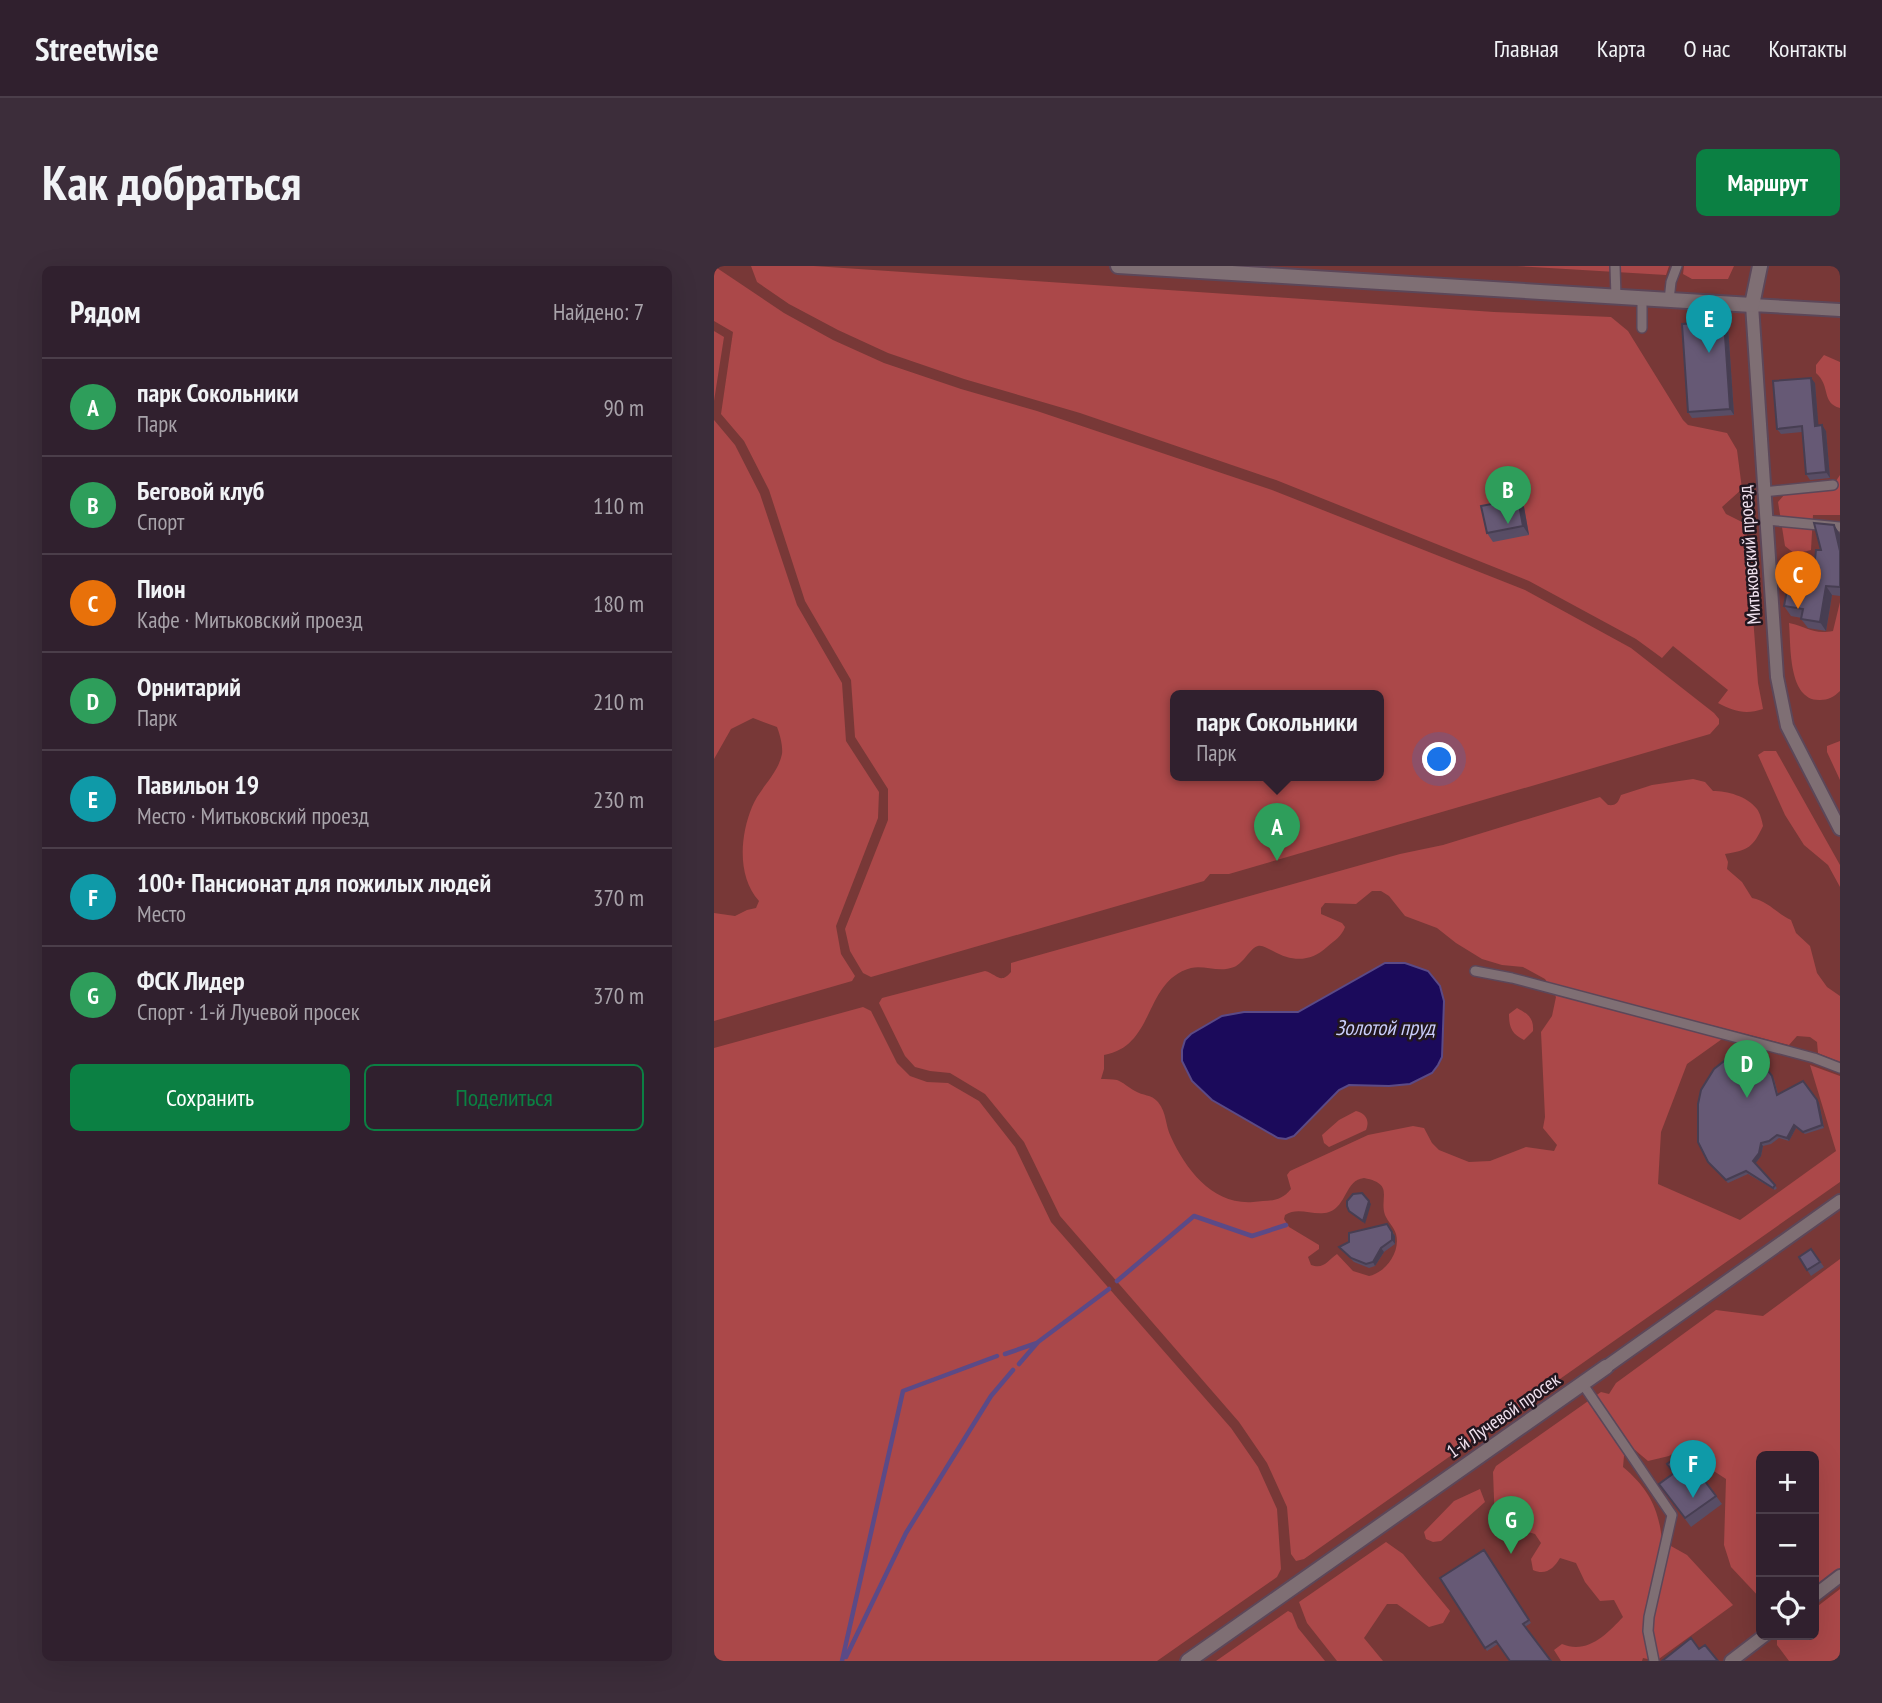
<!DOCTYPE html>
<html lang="ru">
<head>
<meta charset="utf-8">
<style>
  :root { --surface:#30202e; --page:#3c2d3a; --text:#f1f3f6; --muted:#a8a3aa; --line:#4b3e4a; --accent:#0b8043 }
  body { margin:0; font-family:"PT Sans Narrow",sans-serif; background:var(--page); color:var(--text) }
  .controls { position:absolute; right:21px; bottom:21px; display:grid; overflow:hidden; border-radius:10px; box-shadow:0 7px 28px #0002 }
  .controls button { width:63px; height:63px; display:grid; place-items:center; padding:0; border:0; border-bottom:2px solid var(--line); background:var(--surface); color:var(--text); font:35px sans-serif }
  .you { position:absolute; left:726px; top:494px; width:24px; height:24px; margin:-18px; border:5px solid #fff; border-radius:50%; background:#1a73e8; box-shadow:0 0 0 10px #1a73e833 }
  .badge { display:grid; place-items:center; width:46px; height:46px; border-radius:50%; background:var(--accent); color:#fff; font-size:23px; font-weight:700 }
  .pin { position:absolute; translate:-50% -58px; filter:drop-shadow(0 2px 4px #0008) }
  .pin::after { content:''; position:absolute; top:37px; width:24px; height:21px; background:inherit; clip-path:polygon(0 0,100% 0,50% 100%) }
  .popup { position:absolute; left:456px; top:424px; width:214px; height:91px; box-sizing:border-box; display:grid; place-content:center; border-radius:10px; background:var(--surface); filter:drop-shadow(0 2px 5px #0005); font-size:23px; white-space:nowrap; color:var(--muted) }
  .popup b { font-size:26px; color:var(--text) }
  .popup::after { content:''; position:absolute; left:50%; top:100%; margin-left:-14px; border:14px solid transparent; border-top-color:var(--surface) }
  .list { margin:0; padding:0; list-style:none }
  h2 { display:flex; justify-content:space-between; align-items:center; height:91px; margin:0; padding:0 28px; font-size:30px }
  h2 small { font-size:23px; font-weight:400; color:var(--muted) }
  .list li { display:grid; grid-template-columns:46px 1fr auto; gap:21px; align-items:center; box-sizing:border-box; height:98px; padding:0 28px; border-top:2px solid var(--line) }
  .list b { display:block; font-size:26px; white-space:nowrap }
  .list p { margin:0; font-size:23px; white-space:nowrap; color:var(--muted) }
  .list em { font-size:23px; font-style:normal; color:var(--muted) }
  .actions { display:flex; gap:14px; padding:21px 28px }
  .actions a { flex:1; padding:16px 0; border:2px solid var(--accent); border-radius:10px; text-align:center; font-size:24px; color:var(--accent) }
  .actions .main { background:var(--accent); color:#fff }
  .icon { flex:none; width:38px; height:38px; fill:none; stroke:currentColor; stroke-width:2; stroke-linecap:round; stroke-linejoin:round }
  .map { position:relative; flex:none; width:1126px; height:1395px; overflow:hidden; border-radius:10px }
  header { display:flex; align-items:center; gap:42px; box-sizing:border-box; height:98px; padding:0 35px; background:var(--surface); border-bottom:2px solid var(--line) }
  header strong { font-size:33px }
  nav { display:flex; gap:38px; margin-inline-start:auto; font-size:24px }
  .intro { display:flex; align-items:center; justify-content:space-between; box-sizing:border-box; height:168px; padding:0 42px }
  h1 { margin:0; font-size:49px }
  .button { padding:18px 32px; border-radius:10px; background:var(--accent); color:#fff; font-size:24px; font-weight:700 }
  main { display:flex; gap:42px; padding:0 42px }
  aside { flex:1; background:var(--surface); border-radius:10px; box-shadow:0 7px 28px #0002 }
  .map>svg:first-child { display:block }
  .green { fill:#783837; fill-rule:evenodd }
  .forest { fill:#ab4849; fill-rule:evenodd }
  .water { fill:#1b0a5b; stroke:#5b4a87; stroke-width:2 }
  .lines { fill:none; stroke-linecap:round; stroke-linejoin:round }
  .stream { stroke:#5b4a87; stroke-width:4.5 }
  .service-casing { stroke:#5c4759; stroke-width:12 }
  .pedestrian-casing { stroke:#5c4759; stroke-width:16 }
  .minor-casing { stroke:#5c4759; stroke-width:18 }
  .service { stroke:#7f6f74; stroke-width:9 }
  .pedestrian { stroke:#7f6f74; stroke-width:12 }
  .minor { stroke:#7f6f74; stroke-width:14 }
  .wall { fill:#584d65 }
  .shaded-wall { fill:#473e52 }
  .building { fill:#665975; stroke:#473e52; stroke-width:2 }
  .labels { text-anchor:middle; stroke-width:5; stroke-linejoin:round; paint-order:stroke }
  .street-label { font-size:19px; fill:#f0e1ee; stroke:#21161f }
  .water-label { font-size:21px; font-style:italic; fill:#cacefc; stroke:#21161f }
</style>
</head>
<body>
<header>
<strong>Streetwise</strong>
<nav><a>Главная</a><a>Карта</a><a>О нас</a><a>Контакты</a></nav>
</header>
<div class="intro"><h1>Как добраться</h1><a class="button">Маршрут</a></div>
<main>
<aside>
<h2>Рядом<small>Найдено: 7</small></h2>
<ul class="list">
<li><span class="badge" style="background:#2e9e5b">A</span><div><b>парк Сокольники</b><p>Парк</p></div><em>90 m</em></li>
<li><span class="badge" style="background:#2e9e5b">B</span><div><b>Беговой клуб</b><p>Спорт</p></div><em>110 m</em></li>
<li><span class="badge" style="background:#e8710a">C</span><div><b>Пион</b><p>Кафе · Митьковский проезд</p></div><em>180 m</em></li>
<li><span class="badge" style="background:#2e9e5b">D</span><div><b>Орнитарий</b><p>Парк</p></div><em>210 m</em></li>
<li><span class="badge" style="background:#0f9aa8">E</span><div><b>Павильон 19</b><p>Место · Митьковский проезд</p></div><em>230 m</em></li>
<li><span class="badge" style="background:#0f9aa8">F</span><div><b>100+ Пансионат для пожилых людей</b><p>Место</p></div><em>370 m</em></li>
<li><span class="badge" style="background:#2e9e5b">G</span><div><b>ФСК Лидер</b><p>Спорт · 1-й Лучевой просек</p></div><em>370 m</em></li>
</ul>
<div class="actions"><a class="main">Сохранить</a><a>Поделиться</a></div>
</aside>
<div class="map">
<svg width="1126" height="1395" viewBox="0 0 1126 1395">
  <rect width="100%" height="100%" fill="#402a3d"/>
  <path class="green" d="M0,0H1126V1395H0ZM462,429H664V509H462ZM1047,1190H1100V1369H1047Z"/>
  <path class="forest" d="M0,0L70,47L119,74L170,97L247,123L323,145L558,224L811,324L917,382L1000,447L1005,453V458L996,468L515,608H496L490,615L157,711L149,707L136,685L131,663L174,554V523L141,471L137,414L91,335L55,224L30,175L7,148L19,66L0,55ZM462,429H664V509H462Z
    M37,0H100L780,46L897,51L914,65L969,154L974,159L1013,167L1023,184L1028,223L1008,241L1012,248L1032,258L1044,417L1049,443C1031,449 1020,445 1004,437L1014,424L959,380L948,392L922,373L815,315L562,214L366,147L250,113L174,87L124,64L75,38L43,16Z
    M803,0H955L952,9Z
    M970,0H1020L1014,13H978L969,8Z
    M0,65L10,71L0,135Z
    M1110,89L1126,96V142C1107,137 1117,120 1102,107V99Z
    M0,154L21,179L46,228L83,339L128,417L132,475L165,526L164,552L122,660L127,688L141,710L138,715L0,755V647L21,650L33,644L42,642L45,635C23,611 26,570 38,541C45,523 64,508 68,488C69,480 66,469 63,461L39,452L17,463L0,493Z
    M1126,209V249H1099L1097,284L1081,288L1071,280L1064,236L1070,229L1118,221Z
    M1126,336V425C1120,431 1114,434 1106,434C1074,435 1077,380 1075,357C1094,361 1099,369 1119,365Z
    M1126,475V514L1113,486V480Z
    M1050,485H1062L1126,599V621L1114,599L1090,579L1071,549L1044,489Z
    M979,513L991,516L999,525C1013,525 1033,530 1043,543C1046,547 1048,555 1049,560C1039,581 1035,584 1011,588L1014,596L1013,603L1028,616L1038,632C1054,635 1062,647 1077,654L1082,667L1096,680L1103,707L1113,721L1126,730V796L1104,787L1103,776L1096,771L1083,770L1075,779L985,756L981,762L985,767L1008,773L973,798L947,866L944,918L1026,954L1122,885L1096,799L1126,810V916L590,1293L582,1295L577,1288L573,1241L553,1197L525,1156L346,950L310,876L271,828L236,807L216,805L201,801L191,790L165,737L168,732L271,705C283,708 286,719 297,706V697L686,588L729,579L886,531L894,539C903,540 904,536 907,529L938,519ZM658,625H667L675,630L691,650L723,662L742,677L768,693L788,699L809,701L831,713L842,731L838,750L827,766L831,851L829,862L843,879L840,885L812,881L776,895L755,896L725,884L718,877L710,862L699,860L654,869L576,905L573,909L577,923C566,937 554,934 539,936C499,939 472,904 457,871C451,859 453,847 444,836C437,828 429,830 421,825C415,822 409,816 403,814C398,813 392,813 387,813L390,803V789C442,780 429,715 477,702C491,699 505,707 520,701C530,697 536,682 544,680C549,679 554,683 559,685C578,696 597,696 613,681C620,675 628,670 631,661L628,657L607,648V642L611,637L642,638ZM650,912C681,918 665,931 671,949C674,956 680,961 682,968C687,986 671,1007 655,1010L639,1005L623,988C614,994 610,1004 597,999L594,991L605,983V979L575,961L570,953L571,949C585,940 600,951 615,946C633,940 631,914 650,912Z
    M149,741L157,745L183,797L196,810L213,816L234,817L265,835L301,881L337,956L517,1162L544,1201L563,1243L567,1303L563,1311L443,1395H0V782Z
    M803,742C814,748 820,752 819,765L810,774C798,768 795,762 795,748Z
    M642,845C652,847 656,855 652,864L615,881L610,877L608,869L625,854Z
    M1126,993V1302L1100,1325V1190H1047V1333L1017,1301L1010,1279L1012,1213L989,1198L974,1176L955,1190L934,1195L921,1184L910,1190L909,1201C934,1222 945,1242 948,1275L973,1289L1019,1339L942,1395L929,1392L928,1395H847L840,1384L848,1378C873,1389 893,1368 909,1351L900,1334L886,1335L871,1316L862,1297L846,1292C840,1302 832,1310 819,1304L817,1293L827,1277L821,1268L801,1262L794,1266L787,1265L781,1258L779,1206L782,1200L887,1126L895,1128L902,1117L1002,1044L1049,1050Z
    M766,1223L771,1236L727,1275L719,1276L712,1273L710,1266L740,1235Z
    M672,1276L689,1288L736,1345L729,1357L715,1361L683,1338H673L650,1372L669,1395H623L593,1357L585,1336Z
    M1126,1323V1395H1075L1063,1379V1371L1067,1369H1100V1343Z
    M574,1345L578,1347L584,1362L611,1395H502Z"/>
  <path class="water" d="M671,697H691L714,705L726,720L730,735L728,791L724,799L718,807L696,818L675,820L635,819L625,824L580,870L572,873L564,872L498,834L478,815L468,795V784L471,774L477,768L508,750L530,746H584Z"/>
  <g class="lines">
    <path class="stream" d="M403,1015L480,950L538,970L572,959
      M291,1088L323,1077
      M305,1098L324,1076L395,1023
      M132,1391L192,1267L277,1130L299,1104
      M128,1395L189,1125L283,1090"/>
    <defs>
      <path id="service" d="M901,0L902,31
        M928,32V62
        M955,34L957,16L963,0
        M1049,226L1119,219
        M1052,254L1126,261
        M761,705L798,712L1100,792L1126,802
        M868,1117L958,1249L935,1351L934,1365L940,1395"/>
      <path id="pedestrian" d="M1126,44L1038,39L1063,411L1073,460L1126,563
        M892,1101L1126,935
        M1100,1330L1126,1310
        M1017,1395L1051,1369"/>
      <path id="minor" d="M404,0L1038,39L1046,0
        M474,1395L892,1101"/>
    </defs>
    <use href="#service" class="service-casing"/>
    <use href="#pedestrian" class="pedestrian-casing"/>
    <use href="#minor" class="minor-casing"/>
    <use href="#service" class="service"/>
    <use href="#pedestrian" class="pedestrian"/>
    <use href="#minor" class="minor"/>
  </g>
  <path class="wall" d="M1014,60L1020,149L978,152L974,146Z
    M1101,117L1104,160L1112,165L1116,212L1096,214L1092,208L1088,166L1067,168L1063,163Z
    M804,233L810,241L815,269L779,276L773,267Z
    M1120,259L1126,268V330L1118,329L1112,365L1094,362L1087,353L1088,352L1077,350L1070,340L1091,327L1098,321L1107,284Z
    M1060,813L1064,828L1103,834L1105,837L1110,862L1091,868L1082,862L1075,875L1065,872L1057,878L1049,880L1047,890L1041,898L1063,922L1061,924L1034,908L1014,917L994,896Z
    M673,958L681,970V978L670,986L661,1000L655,1002L640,996L625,981Z
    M1097,983L1110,1001L1097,1010L1085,991Z
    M969,1186L1008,1238L977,1261L945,1218L960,1207Z
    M770,1284L817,1357L773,1385L726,1312Z"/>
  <path class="shaded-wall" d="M1010,55L1014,60L1020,149L1016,143Z
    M1097,112L1101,117L1105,166L1101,160Z
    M1108,159L1112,165L1116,212L1112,206Z
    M804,233L810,241L815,269L809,260Z
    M1120,259L1126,268V285Z
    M1112,320L1118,329L1112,365L1106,356Z
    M1103,834L1105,837L1110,862L1108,859Z
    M1080,859L1082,862L1075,875L1073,872Z
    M1047,877L1049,880L1047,890L1041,898L1039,895Z
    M655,935L657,938L651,958L649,955Z
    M678,966L681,970V978L678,974Z
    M667,982L670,986L661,1000L659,996Z"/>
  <path class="building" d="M1010,55L1016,143L974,146L968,58Z
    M1097,112L1101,160L1108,159L1112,206L1092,208L1088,160L1063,163L1059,115Z
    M804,233L809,260L773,267L767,240Z
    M1100,257L1120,259L1126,285V321L1112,320L1106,356L1087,353L1089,343L1070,340L1073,324L1091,327L1093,320L1098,321L1102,284H1107Z
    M1031,790L1048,797L1058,810L1063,829L1089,815L1103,834L1108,859L1089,866L1080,859L1073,872L1063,869L1055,875L1047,877L1045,887L1039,895L1061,919L1059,922L1032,905L1012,914L994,896L984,876V838L987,824L1000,803L1014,792Z
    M648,927L655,935L649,955L635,945L633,940V935L639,928Z
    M673,958L678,966V974L667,982L659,996L652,998L637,992L625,981L635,976V967Z
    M1097,983L1106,996L1093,1004L1085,991Z
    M969,1186L1002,1230L971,1252L945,1218L960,1207L953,1198Z
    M770,1284L815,1354L809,1358L837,1395H796L782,1375L771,1382L726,1312Z
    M977,1372L985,1383L991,1379L1004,1395H948Z"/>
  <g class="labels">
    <g class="street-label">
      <text transform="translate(1035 289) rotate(-94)" y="7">Митьковский проезд</text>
      <text transform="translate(789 1149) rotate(-35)" y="7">1-й Лучевой просек</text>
    </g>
    <g class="water-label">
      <text x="671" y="769">Золотой пруд</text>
    </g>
  </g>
</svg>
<div class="controls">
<button>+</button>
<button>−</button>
<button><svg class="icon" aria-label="locate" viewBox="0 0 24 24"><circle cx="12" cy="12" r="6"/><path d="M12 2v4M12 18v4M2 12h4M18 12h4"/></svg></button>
</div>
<div class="you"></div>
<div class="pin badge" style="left:563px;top:595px;background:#2e9e5b">A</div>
<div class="popup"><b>парк Сокольники</b>Парк</div>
<div class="pin badge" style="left:794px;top:258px;background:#2e9e5b">B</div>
<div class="pin badge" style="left:1084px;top:343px;background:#e8710a">C</div>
<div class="pin badge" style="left:1033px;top:832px;background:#2e9e5b">D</div>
<div class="pin badge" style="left:995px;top:87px;background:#0f9aa8">E</div>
<div class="pin badge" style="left:979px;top:1232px;background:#0f9aa8">F</div>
<div class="pin badge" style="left:797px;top:1288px;background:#2e9e5b">G</div>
</div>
</main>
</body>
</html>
